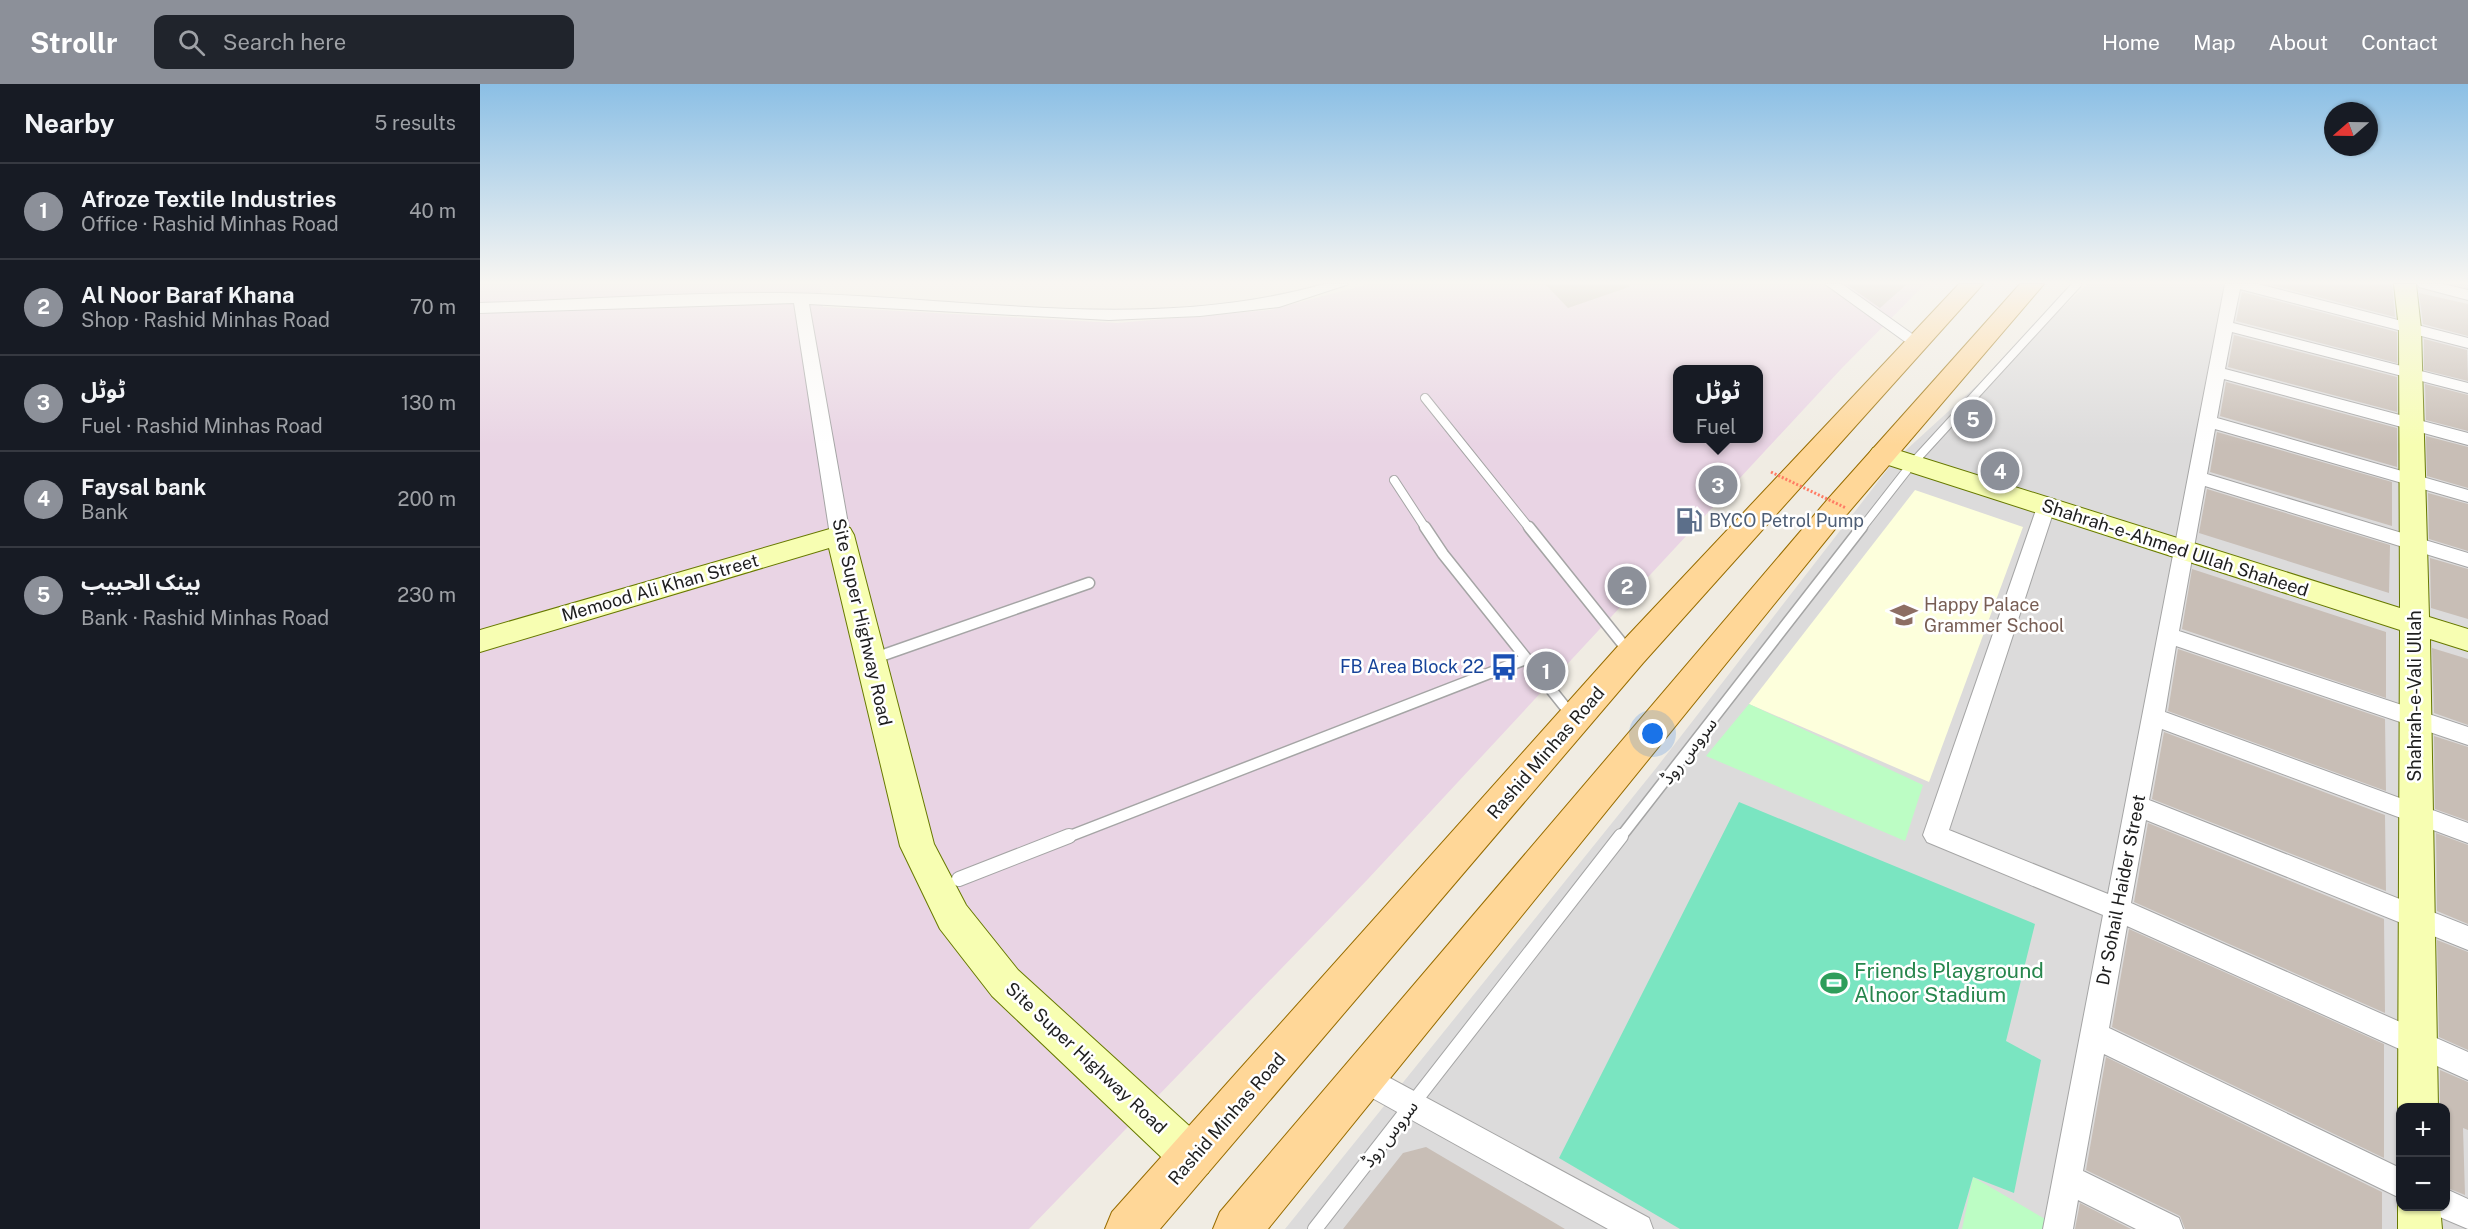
<!DOCTYPE html>
<html lang="en">
<head>
<meta charset="utf-8">
<style>
  :root { --surface:#171b24; --page:#20242c; --text:#f1f3f6; --muted:#9ea1a6; --line:#363941; --accent:#8c9099 }
  body { margin:0; font-family:"Public Sans","Noto Sans Arabic",sans-serif; background:var(--page); color:var(--text) }
  .controls { position:absolute; right:18px; bottom:18px; display:grid; overflow:hidden; border-radius:12px; box-shadow:0 2px 4px #0004 }
  .controls button { width:54px; height:54px; display:grid; place-items:center; padding:0; border:0; border-bottom:2px solid var(--line); background:var(--surface); color:var(--text); font:30px sans-serif }
  .compass { position:absolute; left:1844px; top:18px; width:54px; height:54px; border-radius:50%; background:var(--surface); box-shadow:0 2px 4px #0004; rotate:250deg }
  .you { position:absolute; left:1173px; top:650px; width:21px; height:21px; margin:-15px; border:4px solid #fff; border-radius:50%; background:#1a73e8; box-shadow:0 0 0 9px #1a73e833 }
  .badge { display:grid; place-items:center; width:39px; height:39px; border-radius:50%; background:var(--accent); color:#fff; font-size:20px; font-weight:700 }
  .pin { position:absolute; translate:-50% -50%; border:3px solid #fff; box-shadow:0 2px 6px #0006 }
  .popup { position:absolute; left:1193px; top:281px; width:90px; height:78px; box-sizing:border-box; display:grid; place-content:center; border-radius:12px; background:var(--surface); filter:drop-shadow(0 2px 4px #0005); font-size:20px; white-space:nowrap; color:var(--muted) }
  .popup b { font-size:22px; color:var(--text) }
  .popup::after { content:''; position:absolute; left:50%; top:100%; margin-left:-12px; border:12px solid transparent; border-top-color:var(--surface) }
  .list { margin:0; padding:0; list-style:none }
  h2 { display:flex; justify-content:space-between; align-items:center; height:78px; margin:0; padding:0 24px; font-size:26px }
  h2 small { font-size:20px; font-weight:400; color:var(--muted) }
  .list li { display:grid; grid-template-columns:39px 1fr auto; gap:18px; align-items:center; box-sizing:border-box; height:96px; padding:0 24px; border-top:2px solid var(--line) }
  .list b { display:block; font-size:22px; white-space:nowrap }
  .list p { margin:0; font-size:20px; white-space:nowrap; color:var(--muted) }
  .list em { font-size:20px; font-style:normal; color:var(--muted) }
  .icon { flex:none; width:33px; height:33px; fill:none; stroke:currentColor; stroke-width:2; stroke-linecap:round; stroke-linejoin:round }
  .map { position:relative; flex:none; width:1988px; height:1145px; overflow:hidden }
  header { display:flex; align-items:center; gap:36px; box-sizing:border-box; height:84px; padding:0 30px; background:var(--accent); color:#fff }
  header strong { font-size:28px }
  nav { display:flex; gap:33px; margin-inline-start:auto; font-size:21px }
  .search { width:420px; height:54px; background:var(--page); display:flex; align-items:center; gap:15px; box-sizing:border-box; padding:0 21px; border-radius:12px; color:var(--muted); font-size:22px }
  main { display:flex }
  aside { flex:1; background:var(--surface) }
  .map>svg:first-child { display:block }
  .residential { fill:#dcdbdb; fill-rule:evenodd }
  .industrial { fill:#e9d4e4; fill-rule:evenodd }
  .education { fill:#fdffdc }
  .park { fill:#bcfdc4 }
  .pitch { fill:#7ae5c1 }
  .building { fill:#c8beb6 }
  .lines { fill:none; stroke-linecap:round; stroke-linejoin:round }
  .lane-far2-casing { stroke:#a5a5a5; stroke-width:10 }
  .lane-far1-casing { stroke:#a5a5a5; stroke-width:13 }
  .lane-casing { stroke:#a5a5a5; stroke-width:16 }
  .street-casing { stroke:#a5a5a5; stroke-width:2 }
  .secondary-casing { stroke:#677900; stroke-width:2 }
  .primary-casing { stroke:#976c00; stroke-width:2 }
  .lane-far2 { stroke:#fff; stroke-width:8 }
  .lane-far1 { stroke:#fff; stroke-width:10 }
  .lane { stroke:#fff; stroke-width:14 }
  .street { fill:#fff; fill-rule:evenodd }
  .secondary { fill:#f7feb2; fill-rule:evenodd }
  .primary { fill:#ffd798; fill-rule:evenodd }
  .path-bridge { stroke:#ff7b64; stroke-width:3; stroke-dasharray:2 2; stroke-linecap:butt }
  .labels { text-anchor:middle; stroke-width:5; stroke-linejoin:round; paint-order:stroke }
  .service-label { font-size:18px; fill:#4e5e75; stroke:#fff; text-anchor:start }
  .street-label { font-size:18px; fill:#1e1e1e; stroke:#fff }
  .education-label { font-size:18px; fill:#785e54; stroke:#fff; text-anchor:start }
  .transit-label { font-size:18px; fill:#164399; stroke:#fff; text-anchor:end }
  .near-leisure-label { font-size:21px; fill:#27864d; stroke:#fff; text-anchor:start }
</style>
</head>
<body>
<header>
<strong>Strollr</strong>
<div class="search"><svg class="icon" aria-label="search" viewBox="0 0 24 24"><circle cx="10" cy="10" r="6"/><path d="M15 15l6 6"/></svg>Search here</div>
<nav><a>Home</a><a>Map</a><a>About</a><a>Contact</a></nav>
</header>
<main>
<aside>
<h2>Nearby<small>5 results</small></h2>
<ul class="list">
<li><span class="badge">1</span><div><b>Afroze Textile Industries</b><p>Office · Rashid Minhas Road</p></div><em>40 m</em></li>
<li><span class="badge">2</span><div><b>Al Noor Baraf Khana</b><p>Shop · Rashid Minhas Road</p></div><em>70 m</em></li>
<li><span class="badge">3</span><div><b>ٹوٹل</b><p>Fuel · Rashid Minhas Road</p></div><em>130 m</em></li>
<li><span class="badge">4</span><div><b>Faysal bank</b><p>Bank</p></div><em>200 m</em></li>
<li><span class="badge">5</span><div><b>بينک الحبيب</b><p>Bank · Rashid Minhas Road</p></div><em>230 m</em></li>
</ul>
</aside>
<div class="map">
<svg width="1988" height="1145" viewBox="0 0 1988 1145">
  <rect width="100%" height="100%" fill="#f0ece3"/>
  <path class="residential" d="M1608,200H1988V1145H805L1177,683L1414,377ZM1920,1024H1966V1122H1920Z"/>
  <path class="industrial" d="M0,200H340L343,223L637,239L790,226L889,200H1445L1362,284L888,795L549,1145H0ZM1198,286H1278V354H1198Z"/>
  <path class="education" d="M1435,406L1543,443L1449,698L1269,620Z"/>
  <path class="park" d="M1269,620L1443,701L1425,757L1226,672Z
    M1493,1093L1565,1135L1563,1145H1482Z"/>
  <path class="pitch" d="M1259,718L1555,840L1526,957L1561,976L1534,1109L1493,1093L1478,1145H1200L1079,1074Z"/>
  <path class="building" d="M1065,200H1148L1149,203L1088,224Z
    M1366,200H1427L1400,224Z
    M1788,200H1912L1915,233Z
    M1762,208L1917,248V279L1756,237Z
    M1939,209L1988,220V252L1943,240Z
    M1754,251L1917,293V328L1748,283Z
    M1944,255L1987,266L1988,297L1944,286Z
    M1746,298L1917,344V383L1740,332Z
    M1945,300L1988,311V347L1946,336Z
    M1737,348L1912,398V442L1730,388Z
    M1946,352L1988,363V404L1947,392Z
    M1727,405L1910,461L1909,509L1719,449Z
    M1948,409L1988,420V467L1949,455Z
    M1950,474L1988,485V535L1951,524Z
    M1712,485L1906,548V614L1702,545Z
    M1952,564L1988,575V641L1954,629Z
    M1698,565L1905,635L1906,707L1688,627Z
    M1684,648L1905,731L1906,807L1672,715Z
    M1954,652L1988,663V737L1955,725Z
    M1668,739L1904,835L1905,929L1654,818Z
    M1956,749L1988,761V840L1957,827Z
    M1649,845L1904,960V1074L1632,943Z
    M1957,856L1988,868V966L1959,953Z
    M1626,973L1902,1108V1145H1705L1700,1132L1606,1086Z
    M1960,986L1988,998V1046L1983,1044L1985,1111L1965,1103V1023H1960Z
    M946,1063L1085,1145H863L923,1069Z
    M1600,1119L1651,1145H1595Z"/>
  <g class="lines">
    <defs>
      <path id="lane-far2" d="M945,314L1050,445
        M914,396L946,445
        M1381,445L1431,381L1597,200"/>
      <path id="lane-far1" d="M945,443L963,470L1093,633
        M1049,443L1149,568
        M392,575L609,499
        M585,754L1046,575
        M1140,754L1382,443"/>
      <path id="lane" d="M479,795L589,752
        M835,1145L1141,752"/>
      <path id="street" d="M844,200H869L799,223L720,232L629,236L329,220L370,451L367,456H353L350,451L314,219L0,229V219C101,216 203,208 303,209C483,212 668,250 844,200Z
        M1345,200H1362L1445,259L1443,262H1431Z
        M1745,200H1778L1988,254V264L1760,205L1753,239L1988,299V309L1752,248L1745,285L1988,349V361L1744,295L1737,334L1988,406V418L1735,345L1727,390L1988,469V483L1725,402L1699,547L1988,643V661L1696,562L1685,628L1988,739V759L1682,645L1669,716L1988,842V866L1666,736L1651,819L1988,968V996L1647,842L1629,944L1920,1084V1114L1624,970L1603,1087L1699,1134L1703,1145H1656L1598,1116L1593,1145H1563L1623,831L1447,758L1443,751L1557,423L1559,419H1573L1575,423L1469,746L1628,810Z
        M1937,200H1963L1988,206V216L1939,203Z
        M884,980L1169,1134L1173,1145H1128L874,1004L870,994L874,984Z
        M1966,1105L1988,1115V1145L1955,1131L1952,1122H1966Z"/>
      <path id="secondary" d="M1914,200H1936L1941,245L1949,533L1988,545V567L1950,555L1958,1024H1920V1031L1918,1024L1920,546L1393,376L1389,370L1393,364L1402,362L1411,364L1920,524L1919,245Z
        M360,442L370,444L374,451L454,760L486,821L538,886L728,1059L734,1074L728,1089L713,1095L698,1089L512,912L460,845L420,762L349,464L0,568V546Z
        M1920,1115V1122H1960L1962,1145H1918V1122Z"/>
      <path id="primary" d="M1479,200H1503L1163,579L680,1145H625L632,1128L1139,561Z
        M1540,200H1564L1368,429L788,1145H733L740,1128L1348,415Z"/>
    </defs>
    <use href="#lane-far2" class="lane-far2-casing"/>
    <use href="#lane-far1" class="lane-far1-casing"/>
    <use href="#lane" class="lane-casing"/>
    <use href="#street" class="street-casing"/>
    <use href="#secondary" class="secondary-casing"/>
    <use href="#primary" class="primary-casing"/>
    <use href="#lane-far2" class="lane-far2"/>
    <use href="#lane-far1" class="lane-far1"/>
    <use href="#lane" class="lane"/>
    <use href="#street" class="street"/>
    <use href="#secondary" class="secondary"/>
    <use href="#primary" class="primary"/>
    <path class="path-bridge" d="M1291,388L1366,424"/>
  </g>
  <linearGradient id="sky" x2="0" y2="1"><stop stop-color="#8bbfe5"/><stop offset="0.55" stop-color="#f8f6f2"/><stop offset="1" stop-color="#f8f6f2" stop-opacity="0"/></linearGradient>
  <rect width="1988" height="361" fill="url(#sky)"/>
  <defs>
    <symbol id="fuel-bare" viewBox="-9 -9 18 18"><path d="M-5.5-6h7V0h2V4h1.3V-2.5L3-4.5l.8-.8L6-3V5H2.5V1h-1V6h-7ZM-4.2-4.7v3.2H.2V-4.7Z" fill="#5c6f8a" stroke="#fff" stroke-width="2.5" paint-order="stroke"/></symbol>
    <symbol id="school-bare" viewBox="-9 -9 18 18"><path d="M0-5L7-2L0 1L-7-2ZM-4 1L0 2.5L4 1V4Q0 6-4 4Z" fill="#8d6e63" stroke="#fff" stroke-width="2.5" paint-order="stroke"/></symbol>
    <symbol id="bus-bare" viewBox="-9 -9 18 18"><path d="M-5-6H5V4H4V6H2V4H-2V6H-4V4H-5ZM-3.5-4V0h7V-4ZM-3.5 1.2v1.5H-2V1.2ZM2 1.2v1.5H3.5V1.2Z" fill="#1a4fb4" stroke="#fff" stroke-width="2.5" paint-order="stroke"/></symbol>
    <symbol id="stadium-bare" viewBox="-9 -9 18 18"><path d="M0-5a6.5 5 0 1 0 0 10a6.5 5 0 1 0 0-10ZM-3.5-1.8h7v3.6h-7Z" fill="#2e9e5b" stroke="#fff" stroke-width="2.5" paint-order="stroke"/></symbol>
  </defs>
  <g fill-rule="evenodd">
    <use href="#fuel-bare" x="1190" y="418" width="38" height="38"/>
    <use href="#school-bare" x="1405" y="512" width="38" height="38"/>
    <use href="#bus-bare" x="1005" y="564" width="38" height="38"/>
    <use href="#stadium-bare" x="1335" y="880" width="38" height="38"/>
  </g>
  <g class="labels">
    <g class="service-label">
      <text x="1229" y="443">BYCO Petrol Pump</text>
    </g>
    <g class="street-label">
      <text transform="translate(1695 464) rotate(18)" y="6">Shahrah-e-Ahmed Ullah Shaheed</text>
      <text transform="translate(180 504) rotate(-16)" y="6">Memood Ali Khan Street</text>
      <text transform="translate(382 538) rotate(77)" y="6">Site Super Highway Road</text>
      <text transform="translate(1935 612) rotate(-90)" y="6">Shahrah-e-Vali Ullah</text>
      <text transform="translate(1209 667) rotate(-52)" y="6">سروس روڈ</text>
      <text transform="translate(1066 669) rotate(-49)" y="6">Rashid Minhas Road</text>
      <text transform="translate(1641 806) rotate(-79)" y="6">Dr Sohail Haider Street</text>
      <text transform="translate(606 974) rotate(43)" y="6">Site Super Highway Road</text>
      <text transform="translate(747 1035) rotate(-49)" y="6">Rashid Minhas Road</text>
      <text transform="translate(910 1050) rotate(-52)" y="6">سروس روڈ</text>
    </g>
    <g class="education-label">
      <text x="1444" y="527">Happy Palace<tspan x="1444" dy="21">Grammer School</tspan></text>
    </g>
    <g class="transit-label">
      <text x="1004" y="589">FB Area Block 22</text>
    </g>
    <g class="near-leisure-label">
      <text x="1374" y="894">Friends Playground<tspan x="1374" dy="24">Alnoor Stadium</tspan></text>
    </g>
  </g>
</svg>
<div class="controls">
<button>+</button>
<button>−</button>
</div>
<svg class="compass" viewBox="-18 -18 36 36"><path d="M0-13l5 13h-10z" fill="#e53935"/><path d="M0 13l5-13h-10z" fill="#9ea1a6"/></svg>
<div class="you"></div>
<div class="pin badge" style="left:1066px;top:587px">1</div>
<div class="pin badge" style="left:1147px;top:502px">2</div>
<div class="pin badge" style="left:1238px;top:401px">3</div>
<div class="popup"><b>ٹوٹل</b>Fuel</div>
<div class="pin badge" style="left:1520px;top:387px">4</div>
<div class="pin badge" style="left:1493px;top:335px">5</div>
</div>
</main>
</body>
</html>
